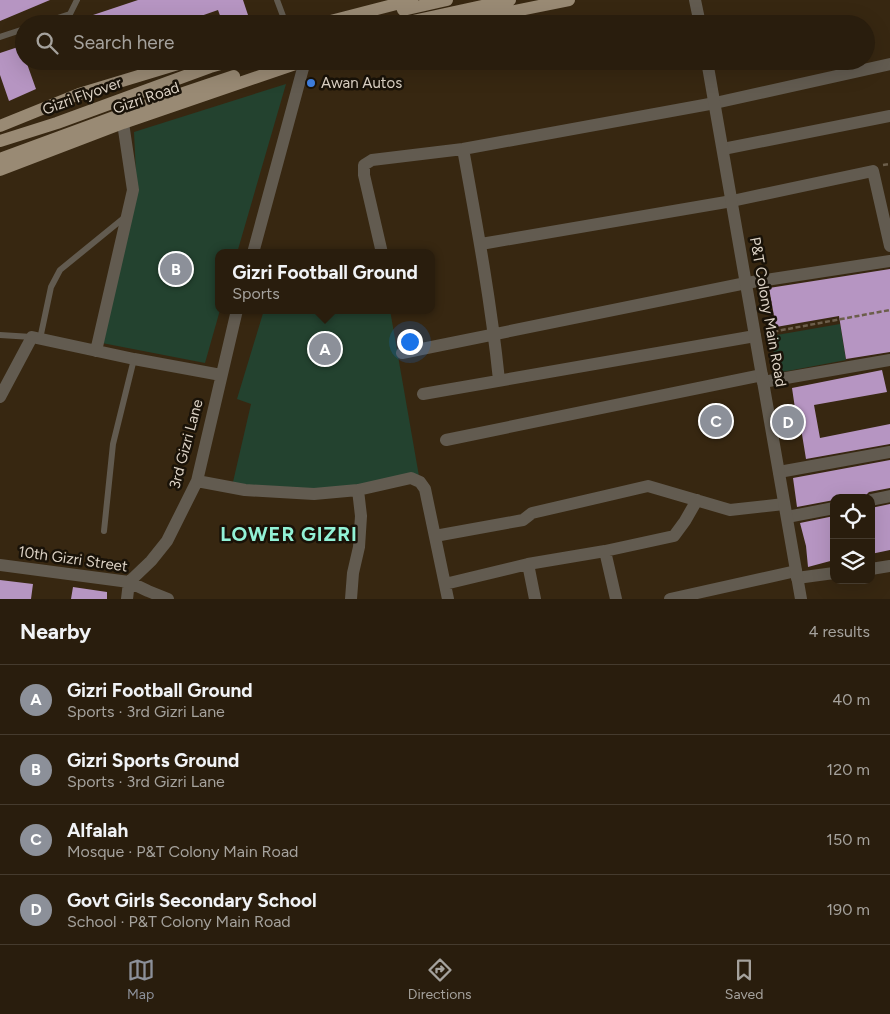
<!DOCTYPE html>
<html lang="en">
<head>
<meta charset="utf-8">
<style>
  :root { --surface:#291d0d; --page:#312616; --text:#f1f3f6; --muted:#a5a29d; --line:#453b2e; --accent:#8c9099 }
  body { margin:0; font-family:Figtree,sans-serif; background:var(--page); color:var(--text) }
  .controls { position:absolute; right:15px; bottom:15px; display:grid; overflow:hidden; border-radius:10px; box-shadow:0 5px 20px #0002 }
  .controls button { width:45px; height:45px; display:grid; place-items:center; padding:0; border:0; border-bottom:1px solid var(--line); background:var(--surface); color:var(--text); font:25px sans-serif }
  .you { position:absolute; left:409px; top:341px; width:18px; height:18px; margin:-12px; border:4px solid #fff; border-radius:50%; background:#1a73e8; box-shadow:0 0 0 8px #1a73e833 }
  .badge { display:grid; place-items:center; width:32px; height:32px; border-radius:50%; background:var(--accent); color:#fff; font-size:16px; font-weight:700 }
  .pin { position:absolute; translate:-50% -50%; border:2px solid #fff; box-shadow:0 1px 5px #0006 }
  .popup { position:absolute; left:215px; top:249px; width:220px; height:65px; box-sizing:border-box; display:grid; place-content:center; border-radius:10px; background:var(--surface); filter:drop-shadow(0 1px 4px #0005); font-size:16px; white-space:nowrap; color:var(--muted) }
  .popup b { font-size:19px; color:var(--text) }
  .popup::after { content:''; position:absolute; left:50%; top:100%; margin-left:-10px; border:10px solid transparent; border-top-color:var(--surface) }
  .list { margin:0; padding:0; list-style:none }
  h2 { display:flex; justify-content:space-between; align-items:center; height:65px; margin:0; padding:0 20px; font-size:21px }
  h2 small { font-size:16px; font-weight:400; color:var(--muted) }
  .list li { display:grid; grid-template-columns:32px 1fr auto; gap:15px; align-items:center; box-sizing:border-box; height:70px; padding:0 20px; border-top:1px solid var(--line) }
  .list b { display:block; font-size:19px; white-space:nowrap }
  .list p { margin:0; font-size:16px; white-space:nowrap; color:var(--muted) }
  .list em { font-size:16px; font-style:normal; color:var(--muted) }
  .icon { flex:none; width:28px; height:28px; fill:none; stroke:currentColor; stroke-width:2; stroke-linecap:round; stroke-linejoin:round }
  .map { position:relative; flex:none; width:890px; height:599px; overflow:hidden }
  .search { position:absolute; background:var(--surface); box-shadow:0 5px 20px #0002; left:15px; right:15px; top:15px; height:55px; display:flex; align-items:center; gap:12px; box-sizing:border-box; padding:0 18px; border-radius:28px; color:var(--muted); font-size:19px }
  .sheet { height:345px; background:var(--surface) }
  nav { display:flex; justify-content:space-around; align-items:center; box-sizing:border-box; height:70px; border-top:1px solid var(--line); background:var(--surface); font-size:14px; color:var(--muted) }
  nav a { display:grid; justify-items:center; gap:2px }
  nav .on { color:var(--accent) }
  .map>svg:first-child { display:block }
  .green { fill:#23422f }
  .building { fill:#b695c2 }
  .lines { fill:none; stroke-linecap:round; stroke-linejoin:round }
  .path { stroke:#6c5e4b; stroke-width:2.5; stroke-dasharray:5 2.5; stroke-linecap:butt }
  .service { stroke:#625b50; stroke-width:6 }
  .minor { stroke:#625b50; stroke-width:12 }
  .tertiary { stroke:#625b50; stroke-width:12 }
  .primary { stroke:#998a74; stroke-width:12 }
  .shop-dot { fill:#3f7fe0; stroke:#191208; stroke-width:2 }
  .labels { text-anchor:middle; stroke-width:5; stroke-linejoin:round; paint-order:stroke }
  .poi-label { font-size:15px; fill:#ddd3c6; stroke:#191208; text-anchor:start }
  .street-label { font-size:15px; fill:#ddd3c6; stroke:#191208 }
  .district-label { font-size:20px; font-weight:bold; letter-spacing:1px; fill:#92f2d6; stroke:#191208 }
</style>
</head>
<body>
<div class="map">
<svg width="890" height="599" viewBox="0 0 890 599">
  <rect width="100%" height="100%" fill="#372711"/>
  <path class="green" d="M286,84L237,253H219V310H220L205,363L102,343L137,196L134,132Z
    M264,310H390L420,482L358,490H245L233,482L251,404L237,399Z
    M840,324L846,360L777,373L771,336Z"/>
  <path class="building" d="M0,0H50L0,21Z
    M138,0H243L251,24H223L218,10L178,24H72V22Z
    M24,45V61H26L36,89L9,101L0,75V53Z
    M890,269V352L846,359L839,316L776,327L769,288Z
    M882,370L887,392L814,405L820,438L890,424V444L806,459L800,422H797L792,388Z
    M890,460V488L869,492L863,498H834V500L797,507L793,478Z
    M890,504V550L871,554V508Z
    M834,516V560L808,567L806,546L800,523Z
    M0,580L33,584L31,599H0Z
    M73,587L107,592V599H71Z"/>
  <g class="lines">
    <path class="path" d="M883,165L890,164
      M766,333L890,310"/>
    <path class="service" d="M277,0L286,24
      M39,24L70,14L77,0
      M0,37L24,29
      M0,335L32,337
      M40,339L51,287L60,270L125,217
      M104,531L113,444L134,359"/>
    <path class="minor" d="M463,149C477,226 491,302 499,380
      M723,149L890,116
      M481,244L732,201L873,171L890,246
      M253,253L305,61
      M382,253L364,175V165L372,160L463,149L715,103L890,64
      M96,351L133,190L123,123
      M402,353L746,283L890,261
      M763,382L890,360
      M423,394L755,336
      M0,397L32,337L134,359L221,375
      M446,440L762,375
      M779,472L890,452
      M197,481L245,490L314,494L358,490L411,478L420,482L425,489L448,599
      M871,500L890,496
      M787,517L834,508
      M435,536L523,520L532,513L648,486L730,510L784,504
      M605,551L616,599
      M528,564L535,599
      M0,565L129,582L148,591L168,599
      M871,569L890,566
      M797,578L834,573
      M445,584L528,564L605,551L674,536L685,521L697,500
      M127,599L129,582L151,561L167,541L197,481L237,310
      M351,599L353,573L359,547L361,516L358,490
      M670,599L796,571"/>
    <path class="tertiary" d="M695,0L700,24
      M707,61L801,599"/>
    <path class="primary" d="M403,10L447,0
      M319,24L412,0
      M399,24L510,0
      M450,24L569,0
      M0,126L79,94L188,61
      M0,141L57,123L210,67L231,61
      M0,159L136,109L234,76
      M0,170L123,123L304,61"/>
  </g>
  <circle class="shop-dot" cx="311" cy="83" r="5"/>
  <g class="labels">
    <g class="poi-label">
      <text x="321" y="88">Awan Autos</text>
    </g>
    <g class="street-label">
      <text transform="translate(82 96) rotate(-20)" y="5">Gizri Flyover</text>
      <text transform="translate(146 98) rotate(-19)" y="5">Gizri Road</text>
      <text transform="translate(768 312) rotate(80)" y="5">P&amp;T Colony Main Road</text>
      <text transform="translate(186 444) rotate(-75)" y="5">3rd Gizri Lane</text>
      <text transform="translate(73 559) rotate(8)" y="5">10th Gizri Street</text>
    </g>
    <g class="district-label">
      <text x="289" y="541">LOWER GIZRI</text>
    </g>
  </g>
</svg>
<div class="controls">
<button><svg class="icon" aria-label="locate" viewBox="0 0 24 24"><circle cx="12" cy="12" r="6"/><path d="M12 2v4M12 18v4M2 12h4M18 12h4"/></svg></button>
<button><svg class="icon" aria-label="layers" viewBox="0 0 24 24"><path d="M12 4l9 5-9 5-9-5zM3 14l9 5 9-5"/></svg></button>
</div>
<div class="you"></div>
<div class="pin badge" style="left:325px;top:349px">A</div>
<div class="popup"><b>Gizri Football Ground</b>Sports</div>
<div class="pin badge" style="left:176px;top:269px">B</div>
<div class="pin badge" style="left:716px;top:421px">C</div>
<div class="pin badge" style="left:788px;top:422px">D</div>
<div class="search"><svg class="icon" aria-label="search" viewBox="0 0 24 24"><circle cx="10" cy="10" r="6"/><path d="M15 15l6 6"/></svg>Search here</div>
</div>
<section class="sheet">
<h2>Nearby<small>4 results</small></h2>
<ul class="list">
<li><span class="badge">A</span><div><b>Gizri Football Ground</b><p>Sports · 3rd Gizri Lane</p></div><em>40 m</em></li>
<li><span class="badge">B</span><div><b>Gizri Sports Ground</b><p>Sports · 3rd Gizri Lane</p></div><em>120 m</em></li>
<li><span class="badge">C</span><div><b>Alfalah</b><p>Mosque · P&amp;T Colony Main Road</p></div><em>150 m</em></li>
<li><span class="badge">D</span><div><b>Govt Girls Secondary School</b><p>School · P&amp;T Colony Main Road</p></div><em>190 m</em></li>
</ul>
</section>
<nav>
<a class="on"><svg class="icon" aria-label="map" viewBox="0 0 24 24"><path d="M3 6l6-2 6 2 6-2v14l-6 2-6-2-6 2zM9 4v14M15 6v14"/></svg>Map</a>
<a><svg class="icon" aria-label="directions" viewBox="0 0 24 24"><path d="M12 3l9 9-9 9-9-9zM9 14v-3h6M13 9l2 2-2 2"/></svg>Directions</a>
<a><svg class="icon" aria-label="saved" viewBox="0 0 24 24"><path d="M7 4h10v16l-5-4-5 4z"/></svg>Saved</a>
</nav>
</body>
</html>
